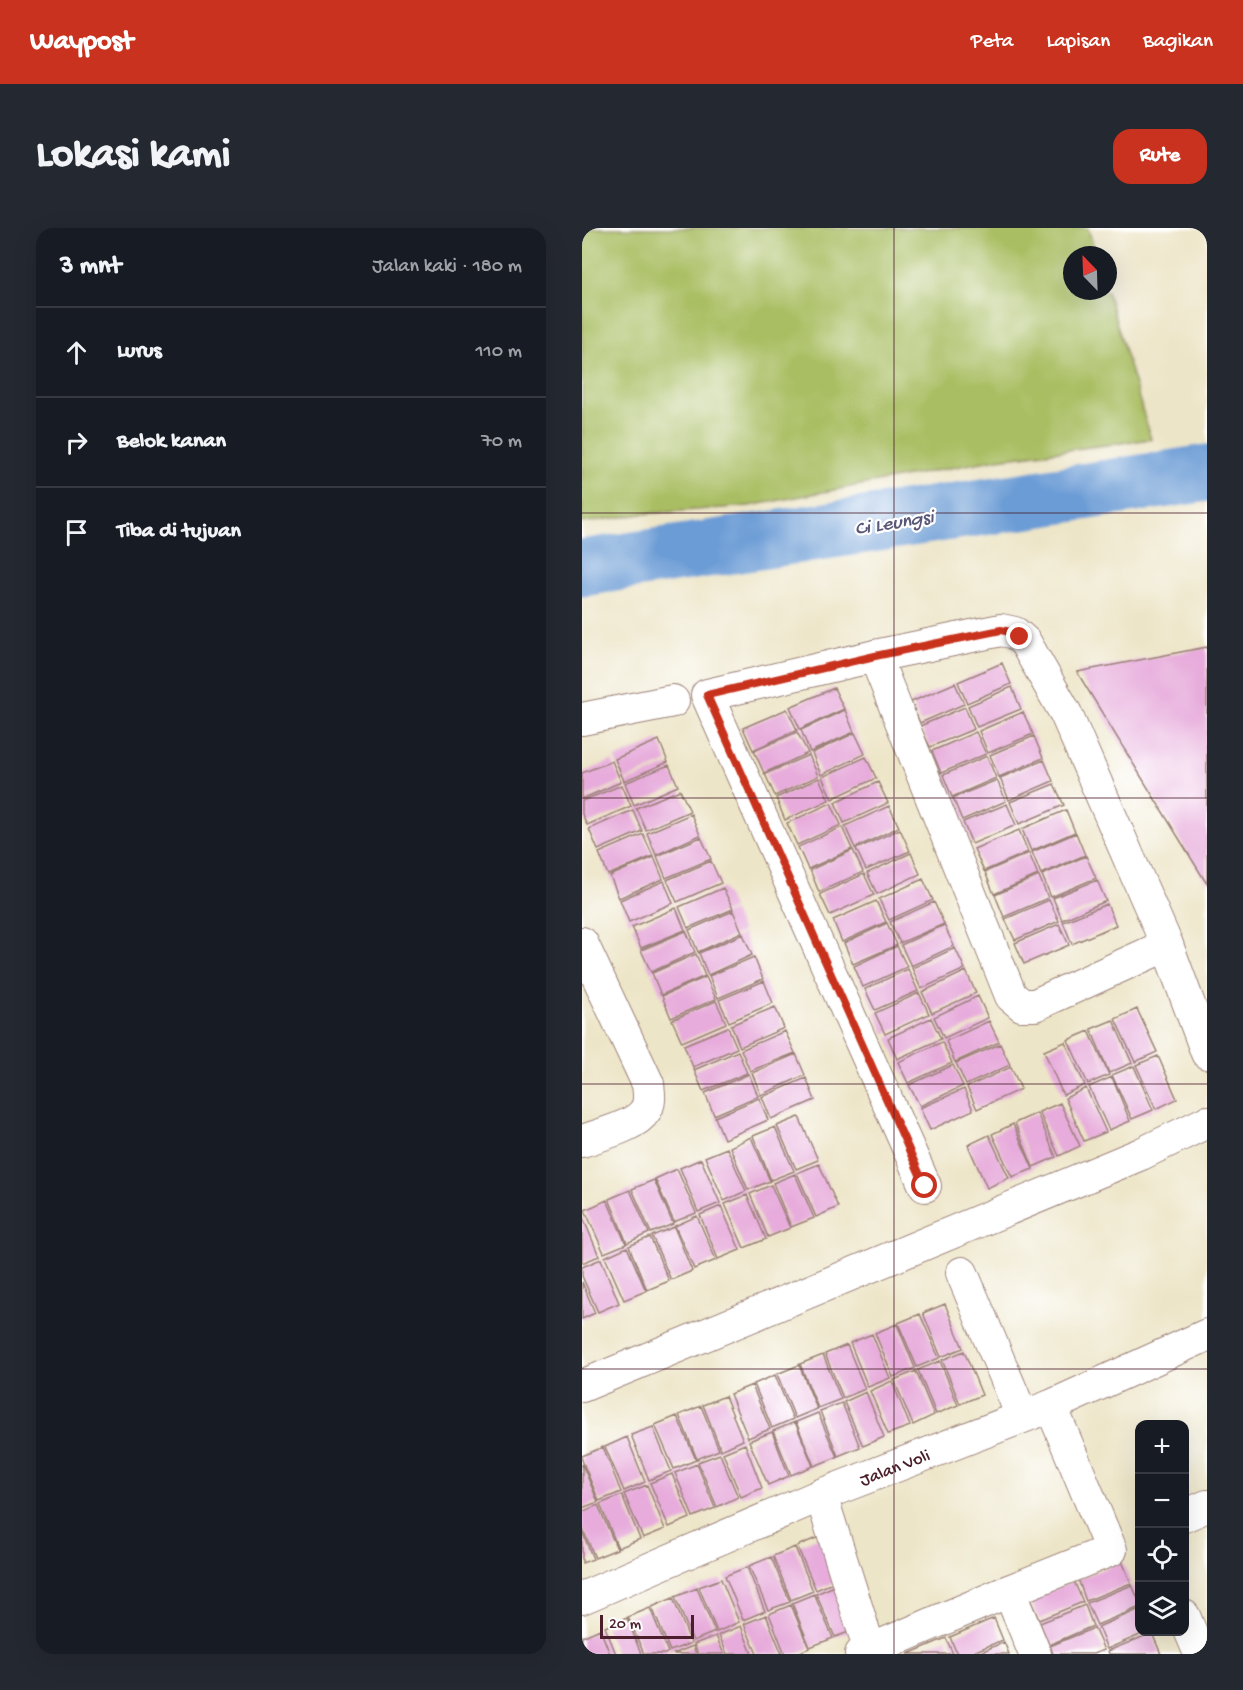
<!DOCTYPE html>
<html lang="id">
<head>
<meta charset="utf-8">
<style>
  :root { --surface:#171b24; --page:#242831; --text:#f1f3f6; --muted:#9ea1a6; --line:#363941; --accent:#c8321e }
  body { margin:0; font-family:"Gochi Hand",sans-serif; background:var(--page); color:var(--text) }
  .controls { position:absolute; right:18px; bottom:18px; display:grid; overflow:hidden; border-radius:12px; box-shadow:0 6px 24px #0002 }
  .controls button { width:54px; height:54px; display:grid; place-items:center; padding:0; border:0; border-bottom:2px solid var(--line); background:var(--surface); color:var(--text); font:30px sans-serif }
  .compass { position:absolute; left:481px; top:18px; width:54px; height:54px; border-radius:50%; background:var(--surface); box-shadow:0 6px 24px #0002; rotate:337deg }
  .scale { position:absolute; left:18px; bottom:15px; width:94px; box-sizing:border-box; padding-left:6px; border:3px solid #4a1f2b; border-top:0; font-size:16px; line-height:21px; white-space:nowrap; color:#4a1f2b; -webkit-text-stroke:4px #fff; paint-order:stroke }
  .stop { position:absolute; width:18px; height:18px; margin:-14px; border:4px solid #c8321e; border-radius:50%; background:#fff }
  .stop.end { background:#c8321e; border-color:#fff; box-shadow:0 2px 6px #0008 }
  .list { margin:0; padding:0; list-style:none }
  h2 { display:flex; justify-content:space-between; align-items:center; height:78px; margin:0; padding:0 24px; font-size:26px }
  h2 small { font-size:20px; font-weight:400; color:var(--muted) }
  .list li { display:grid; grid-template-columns:39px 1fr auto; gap:18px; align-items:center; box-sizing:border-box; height:90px; padding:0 24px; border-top:2px solid var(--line) }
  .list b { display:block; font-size:22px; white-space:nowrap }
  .list em { font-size:20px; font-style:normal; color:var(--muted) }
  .icon { flex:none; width:33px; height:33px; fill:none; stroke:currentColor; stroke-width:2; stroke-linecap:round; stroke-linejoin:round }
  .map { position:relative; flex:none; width:625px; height:1426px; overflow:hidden; border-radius:18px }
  header { display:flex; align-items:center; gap:36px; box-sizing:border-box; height:84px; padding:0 30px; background:var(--accent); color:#fff }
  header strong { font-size:28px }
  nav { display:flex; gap:33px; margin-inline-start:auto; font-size:21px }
  .intro { display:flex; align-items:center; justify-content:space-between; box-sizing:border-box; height:144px; padding:0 36px }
  h1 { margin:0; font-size:42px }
  .button { padding:15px 27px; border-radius:18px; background:var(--accent); color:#fff; font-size:21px; font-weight:700 }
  main { display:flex; gap:36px; padding:0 36px }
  aside { flex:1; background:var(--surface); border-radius:18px; box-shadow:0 6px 24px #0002 }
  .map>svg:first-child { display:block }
  .green { fill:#a9be62; stroke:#7a6e46; stroke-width:1.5 }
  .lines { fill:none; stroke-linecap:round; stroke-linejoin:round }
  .river { stroke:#6c9cd5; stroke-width:57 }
  .building { fill:#e7acdb }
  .minor-casing { stroke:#9c8279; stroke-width:34 }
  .minor { stroke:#fff; stroke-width:32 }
  .route { stroke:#c8321e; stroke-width:8 }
  .grid { fill:none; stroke:#4a1f2b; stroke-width:1.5; stroke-opacity:0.55 }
  .labels { text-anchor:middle; stroke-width:4.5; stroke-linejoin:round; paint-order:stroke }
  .street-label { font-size:18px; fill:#4a1f2b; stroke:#fff }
  .water-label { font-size:20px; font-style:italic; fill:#595777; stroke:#fff }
</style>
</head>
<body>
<header>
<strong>Waypost</strong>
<nav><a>Peta</a><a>Lapisan</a><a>Bagikan</a></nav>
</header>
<div class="intro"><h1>Lokasi kami</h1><a class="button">Rute</a></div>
<main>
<aside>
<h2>3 mnt<small>Jalan kaki · 180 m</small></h2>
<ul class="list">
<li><svg class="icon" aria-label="ahead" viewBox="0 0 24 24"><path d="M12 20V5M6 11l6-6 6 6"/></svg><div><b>Lurus</b></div><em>110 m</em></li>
<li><svg class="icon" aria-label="right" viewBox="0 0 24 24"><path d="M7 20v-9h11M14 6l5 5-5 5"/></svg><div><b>Belok kanan</b></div><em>70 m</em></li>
<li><svg class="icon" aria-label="arrive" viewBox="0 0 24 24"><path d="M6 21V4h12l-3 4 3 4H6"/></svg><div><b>Tiba di tujuan</b></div></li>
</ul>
</aside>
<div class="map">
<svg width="625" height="1426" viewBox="0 0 625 1426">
  <rect width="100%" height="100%" fill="#fff"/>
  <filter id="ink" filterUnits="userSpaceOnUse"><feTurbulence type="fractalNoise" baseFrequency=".0167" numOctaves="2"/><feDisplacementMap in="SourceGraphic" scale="12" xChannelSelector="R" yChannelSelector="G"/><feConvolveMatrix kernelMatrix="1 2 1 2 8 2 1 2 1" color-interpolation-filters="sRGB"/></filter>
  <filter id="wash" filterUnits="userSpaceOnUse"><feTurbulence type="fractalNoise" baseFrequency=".008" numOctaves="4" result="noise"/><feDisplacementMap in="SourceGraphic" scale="24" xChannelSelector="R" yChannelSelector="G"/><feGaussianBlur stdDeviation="1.35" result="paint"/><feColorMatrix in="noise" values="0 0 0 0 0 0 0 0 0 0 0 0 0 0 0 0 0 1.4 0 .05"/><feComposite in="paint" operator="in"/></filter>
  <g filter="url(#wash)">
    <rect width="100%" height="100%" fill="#ede5c7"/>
    <path class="green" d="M0,0H506L514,27H490V63H525L569,211L416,231L167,278L60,286L0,295Z"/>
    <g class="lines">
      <path class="river" d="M0,340L625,245"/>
    </g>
    <g id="blocks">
      <path class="building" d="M625,419V656L495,444Z
        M420,435L429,456L385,475L376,454Z
        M373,455L382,476L338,495L329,474Z
        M430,459L439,481L395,499L386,478Z
        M252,460L262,481L218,501L208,479Z
        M383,479L392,501L348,519L338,498Z
        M205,481L215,502L171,522L161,500Z
        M263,482L272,504L228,524L219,502Z
        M441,484L451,506L406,525L397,503Z
        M215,504L226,525L182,545L172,523Z
        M394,504L404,526L359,545L350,523Z
        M273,505L283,526L239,547L230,525Z
        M452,508L461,530L417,549L408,527Z
        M77,512L86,534L42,553L33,531Z
        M227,527L236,548L193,568L183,546Z
        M405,528L414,550L370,569L361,547Z
        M284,529L294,550L250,571L240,549Z
        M462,532L471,553L427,572L418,550Z
        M30,533L39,554L0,571V545Z
        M87,537L96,558L52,577L43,555Z
        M237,550L247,572L203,592L194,570Z
        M415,552L424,573L380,592L371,570Z
        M296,554L306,575L262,595L253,574Z
        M472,556L482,577L437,596L428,574Z
        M40,557L49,578L5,597L0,586V573Z
        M98,562L108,583L64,602L54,580Z
        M249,575L259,597L215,617L205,595Z
        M425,576L434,597L390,616L381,594Z
        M307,578L317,599L273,620L263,598Z
        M51,582L60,603L16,622L7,601Z
        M484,582L493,604L449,623L440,601Z
        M109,586L118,607L74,627L65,605Z
        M260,599L270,621L226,641L216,619Z
        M318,601L328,623L284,642L274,621Z
        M437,602L446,624L402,643L392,621Z
        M494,605L503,627L459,646L450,624Z
        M61,606L71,628L26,647L17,625Z
        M119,609L129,631L84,650L75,628Z
        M271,622L281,644L237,664L228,642Z
        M329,625L338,646L295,666L285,645Z
        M447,625L456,647L412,666L403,644Z
        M504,628L514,650L469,669L460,647Z
        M72,629L81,651L37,670L28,648Z
        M129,633L139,655L95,674L85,652Z
        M282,646L292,667L248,687L238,666Z
        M457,648L466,670L422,689L413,667Z
        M341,651L351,672L307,692L297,671Z
        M515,652L524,673L480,692L471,670Z
        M82,653L91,675L47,694L38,672Z
        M141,660L151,681L106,700L97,679Z
        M467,672L477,693L433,712L423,691Z
        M294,673L304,694L260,714L251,692Z
        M352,674L362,696L318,715L308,694Z
        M525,676L534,697L490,716L481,694Z
        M94,680L103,702L59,720L50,699Z
        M151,683L160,704L116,724L107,702Z
        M305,695L315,717L271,736L262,715Z
        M477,696L487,717L442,736L433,715Z
        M362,697L372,718L329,738L319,717Z
        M104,703L113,724L69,744L59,722Z
        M161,706L170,727L126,747L117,725Z
        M315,718L325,739L281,759L272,738Z
        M373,720L383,741L339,761L330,740Z
        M114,726L123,748L79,767L70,745Z
        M172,729L181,751L136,770L127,748Z
        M326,741L336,763L293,782L283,761Z
        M384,743L394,765L350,785L340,764Z
        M124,749L134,771L89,790L80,768Z
        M182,753L191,775L147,794L137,772Z
        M337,765L347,786L303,806L293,785Z
        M396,768L406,790L362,810L352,789Z
        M134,773L144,795L100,814L90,792Z
        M193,779L202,800L158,819L149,797Z
        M555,781L575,824L553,834L533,791Z
        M349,790L359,811L315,831L306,810Z
        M531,792L550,835L527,845L509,801Z
        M407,793L417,814L373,834L364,813Z
        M146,799L155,820L111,839L102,817Z
        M203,803L213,825L168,843L159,822Z
        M507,803L527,847L506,856L486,812Z
        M360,814L370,835L326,855L316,834Z
        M483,814L503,857L481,867L462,823Z
        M418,816L428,837L384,857L374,835Z
        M156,823L165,845L121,863L112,842Z
        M214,826L223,847L179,867L170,845Z
        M576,828L595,871L574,881L554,837Z
        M371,837L381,858L338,878L327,857Z
        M552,838L571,882L550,891L530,847Z
        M429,839L439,861L395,881L385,859Z
        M167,846L176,868L132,887L123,865Z
        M530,849L548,893L527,902L507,859Z
        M224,850L233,872L189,891L180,869Z
        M504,860L524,904L502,913L483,870Z
        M382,861L391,882L348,902L338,880Z
        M177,870L186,892L142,911L133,889Z
        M478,875L498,918L477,928L457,884Z
        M455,885L474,929L451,939L433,895Z
        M217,889L236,932L214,941L195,898Z
        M431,896L451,941L430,949L410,906Z
        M193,899L212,943L189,952L171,908Z
        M407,907L427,950L405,960L386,917Z
        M169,909L188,953L166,962L148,919Z
        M145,920L164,963L142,973L123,929Z
        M119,931L138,975L116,984L98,940Z
        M237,936L256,979L234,989L215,945Z
        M95,941L114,985L92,994L73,951Z
        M213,946L232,990L209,999L191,955Z
        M72,952L91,996L69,1005L50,961Z
        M189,957L208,1000L186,1009L168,966Z
        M48,962L67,1005L45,1015L27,971Z
        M165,967L184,1011L162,1020L143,976Z
        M25,972L44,1016L22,1025L3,982Z
        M139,978L158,1022L136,1031L118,987Z
        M0,987L17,1028L0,1035Z
        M115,988L134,1032L112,1041L93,998Z
        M92,999L110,1043L89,1052L70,1008Z
        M68,1009L87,1053L65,1062L47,1018Z
        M45,1019L64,1063L42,1072L23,1029Z
        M19,1031L37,1075L16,1084L0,1048V1039Z
        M0,1054L13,1085L0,1091Z
        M363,1076L381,1120L359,1129L341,1085Z
        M338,1086L357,1130L335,1139L316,1095Z
        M315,1096L333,1140L311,1149L293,1105Z
        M290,1106L308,1150L286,1159L268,1115Z
        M265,1117L283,1161L261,1170L243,1126Z
        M382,1123L400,1167L378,1176L360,1132Z
        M241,1127L259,1171L236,1180L218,1136Z
        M358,1133L376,1177L354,1186L336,1142Z
        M217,1137L235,1181L213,1190L195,1146Z
        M334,1143L352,1187L331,1197L312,1152Z
        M193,1147L211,1191L190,1200L172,1156Z
        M310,1153L328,1198L306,1206L288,1163Z
        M170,1157L188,1201L166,1210L148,1166Z
        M284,1164L302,1209L281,1218L262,1174Z
        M143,1168L161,1212L139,1222L121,1177Z
        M260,1175L278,1219L256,1228L238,1183Z
        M119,1178L137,1222L115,1231L97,1187Z
        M236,1185L255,1229L232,1238L214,1194Z
        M95,1188L114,1232L92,1241L73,1197Z
        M213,1194L231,1238L209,1247L191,1203Z
        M71,1199L89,1243L67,1252L49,1207Z
        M190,1204L207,1248L186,1257L167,1213Z
        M45,1209L63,1254L42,1263L23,1219Z
        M163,1216L180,1260L159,1269L141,1225Z
        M21,1219L39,1264L17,1273L0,1232V1228Z
        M138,1226L156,1269L135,1279L116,1234Z
        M0,1236L16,1274L0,1280Z
        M115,1236L133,1280L111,1289L93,1245Z
        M90,1246L108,1290L87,1299L68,1255Z
        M65,1257L83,1301L61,1310L42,1266Z
        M40,1267L58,1311L36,1320L18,1276Z
        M16,1277L35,1321L13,1330L0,1299V1284Z
        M0,1303L11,1331L0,1335Z
        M237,1309L255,1353L234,1362L215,1318Z
        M213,1319L231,1363L209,1372L191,1328Z
        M189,1329L208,1374L186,1382L167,1338Z
        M540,1333L549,1355L504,1373L496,1351Z
        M165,1339L183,1383L161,1392L143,1348Z
        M139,1351L157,1394L135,1404L117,1359Z
        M492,1353L501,1374L457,1392L448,1371Z
        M257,1356L275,1401L253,1409L234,1366Z
        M550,1357L558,1375V1379L515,1397L505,1375Z
        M115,1360L133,1404L111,1413L93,1369Z
        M232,1366L251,1410L228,1419L210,1375Z
        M91,1370L109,1415L88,1423L70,1379Z
        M209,1377L227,1420L214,1426H203L187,1386Z
        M503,1377L511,1398L467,1417L458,1395Z
        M68,1380L86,1424L83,1426H62L46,1389Z
        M558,1381V1404H565L525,1421L516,1399Z
        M184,1387L200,1426H175L162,1396Z
        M45,1390L59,1426H34L23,1399Z
        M412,1390L421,1412L386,1426H375L368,1409Z
        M159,1398L170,1426H145L137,1407Z
        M512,1400L522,1422L511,1426H471L468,1418Z
        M18,1401L28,1426H2L0,1420V1409Z
        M570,1405L579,1426H527L526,1423Z
        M134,1408L142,1426H116L112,1416Z
        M364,1410L371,1426H326Z
        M422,1414L427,1426H394Z
        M111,1418L114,1426H91Z"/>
    </g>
  </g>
  <g filter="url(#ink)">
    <use href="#blocks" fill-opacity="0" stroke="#9c8279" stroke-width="1.5"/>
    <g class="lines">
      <defs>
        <g id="minor">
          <path d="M293,428L429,768L440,777H453L585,717"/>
          <path d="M0,491L91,473"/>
          <path d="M0,715L66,856C67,865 69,875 63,883C54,898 17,907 0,913"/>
          <path d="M343,958L125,467L293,428L419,402L433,405L443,414L484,486L585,717L625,825"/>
          <path d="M380,1045L440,1188"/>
          <path d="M0,1158L559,926L625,894"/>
          <path d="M239,1267L289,1426"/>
          <path d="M602,1288L625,1278"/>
          <path d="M427,1363L453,1426"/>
          <path id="s1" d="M0,1370L239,1267L469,1178L625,1107"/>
          <path d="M602,1388L618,1426"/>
          <path d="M279,1426L427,1363L529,1322L469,1178"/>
        </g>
      </defs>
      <use href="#minor" class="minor-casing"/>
      <use href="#minor" class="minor"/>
    </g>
  </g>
  <g class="lines" filter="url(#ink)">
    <path class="route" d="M343,958L125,467L293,428L419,402L433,405L438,409"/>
  </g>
  <path class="grid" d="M312,0V1426M0,285H625M0,570H625M0,856H625M0,1141H625"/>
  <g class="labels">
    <g class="street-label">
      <text dy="6" stroke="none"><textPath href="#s1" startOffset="339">Jalan Voli</textPath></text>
    </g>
    <g class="water-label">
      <text transform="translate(312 293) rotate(-9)" y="7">Ci Leungsi</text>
    </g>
  </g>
</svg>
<div class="controls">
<button>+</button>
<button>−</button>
<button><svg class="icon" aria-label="locate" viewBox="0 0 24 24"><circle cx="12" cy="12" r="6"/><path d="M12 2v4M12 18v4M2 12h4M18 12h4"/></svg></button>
<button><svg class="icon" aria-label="layers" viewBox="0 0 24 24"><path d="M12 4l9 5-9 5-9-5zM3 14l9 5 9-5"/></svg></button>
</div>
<svg class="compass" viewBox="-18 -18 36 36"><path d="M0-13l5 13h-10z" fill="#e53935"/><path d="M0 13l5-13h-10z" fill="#9ea1a6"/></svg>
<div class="scale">20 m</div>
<div class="stop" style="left:343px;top:958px"></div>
<div class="stop end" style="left:438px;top:409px"></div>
</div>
</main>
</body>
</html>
